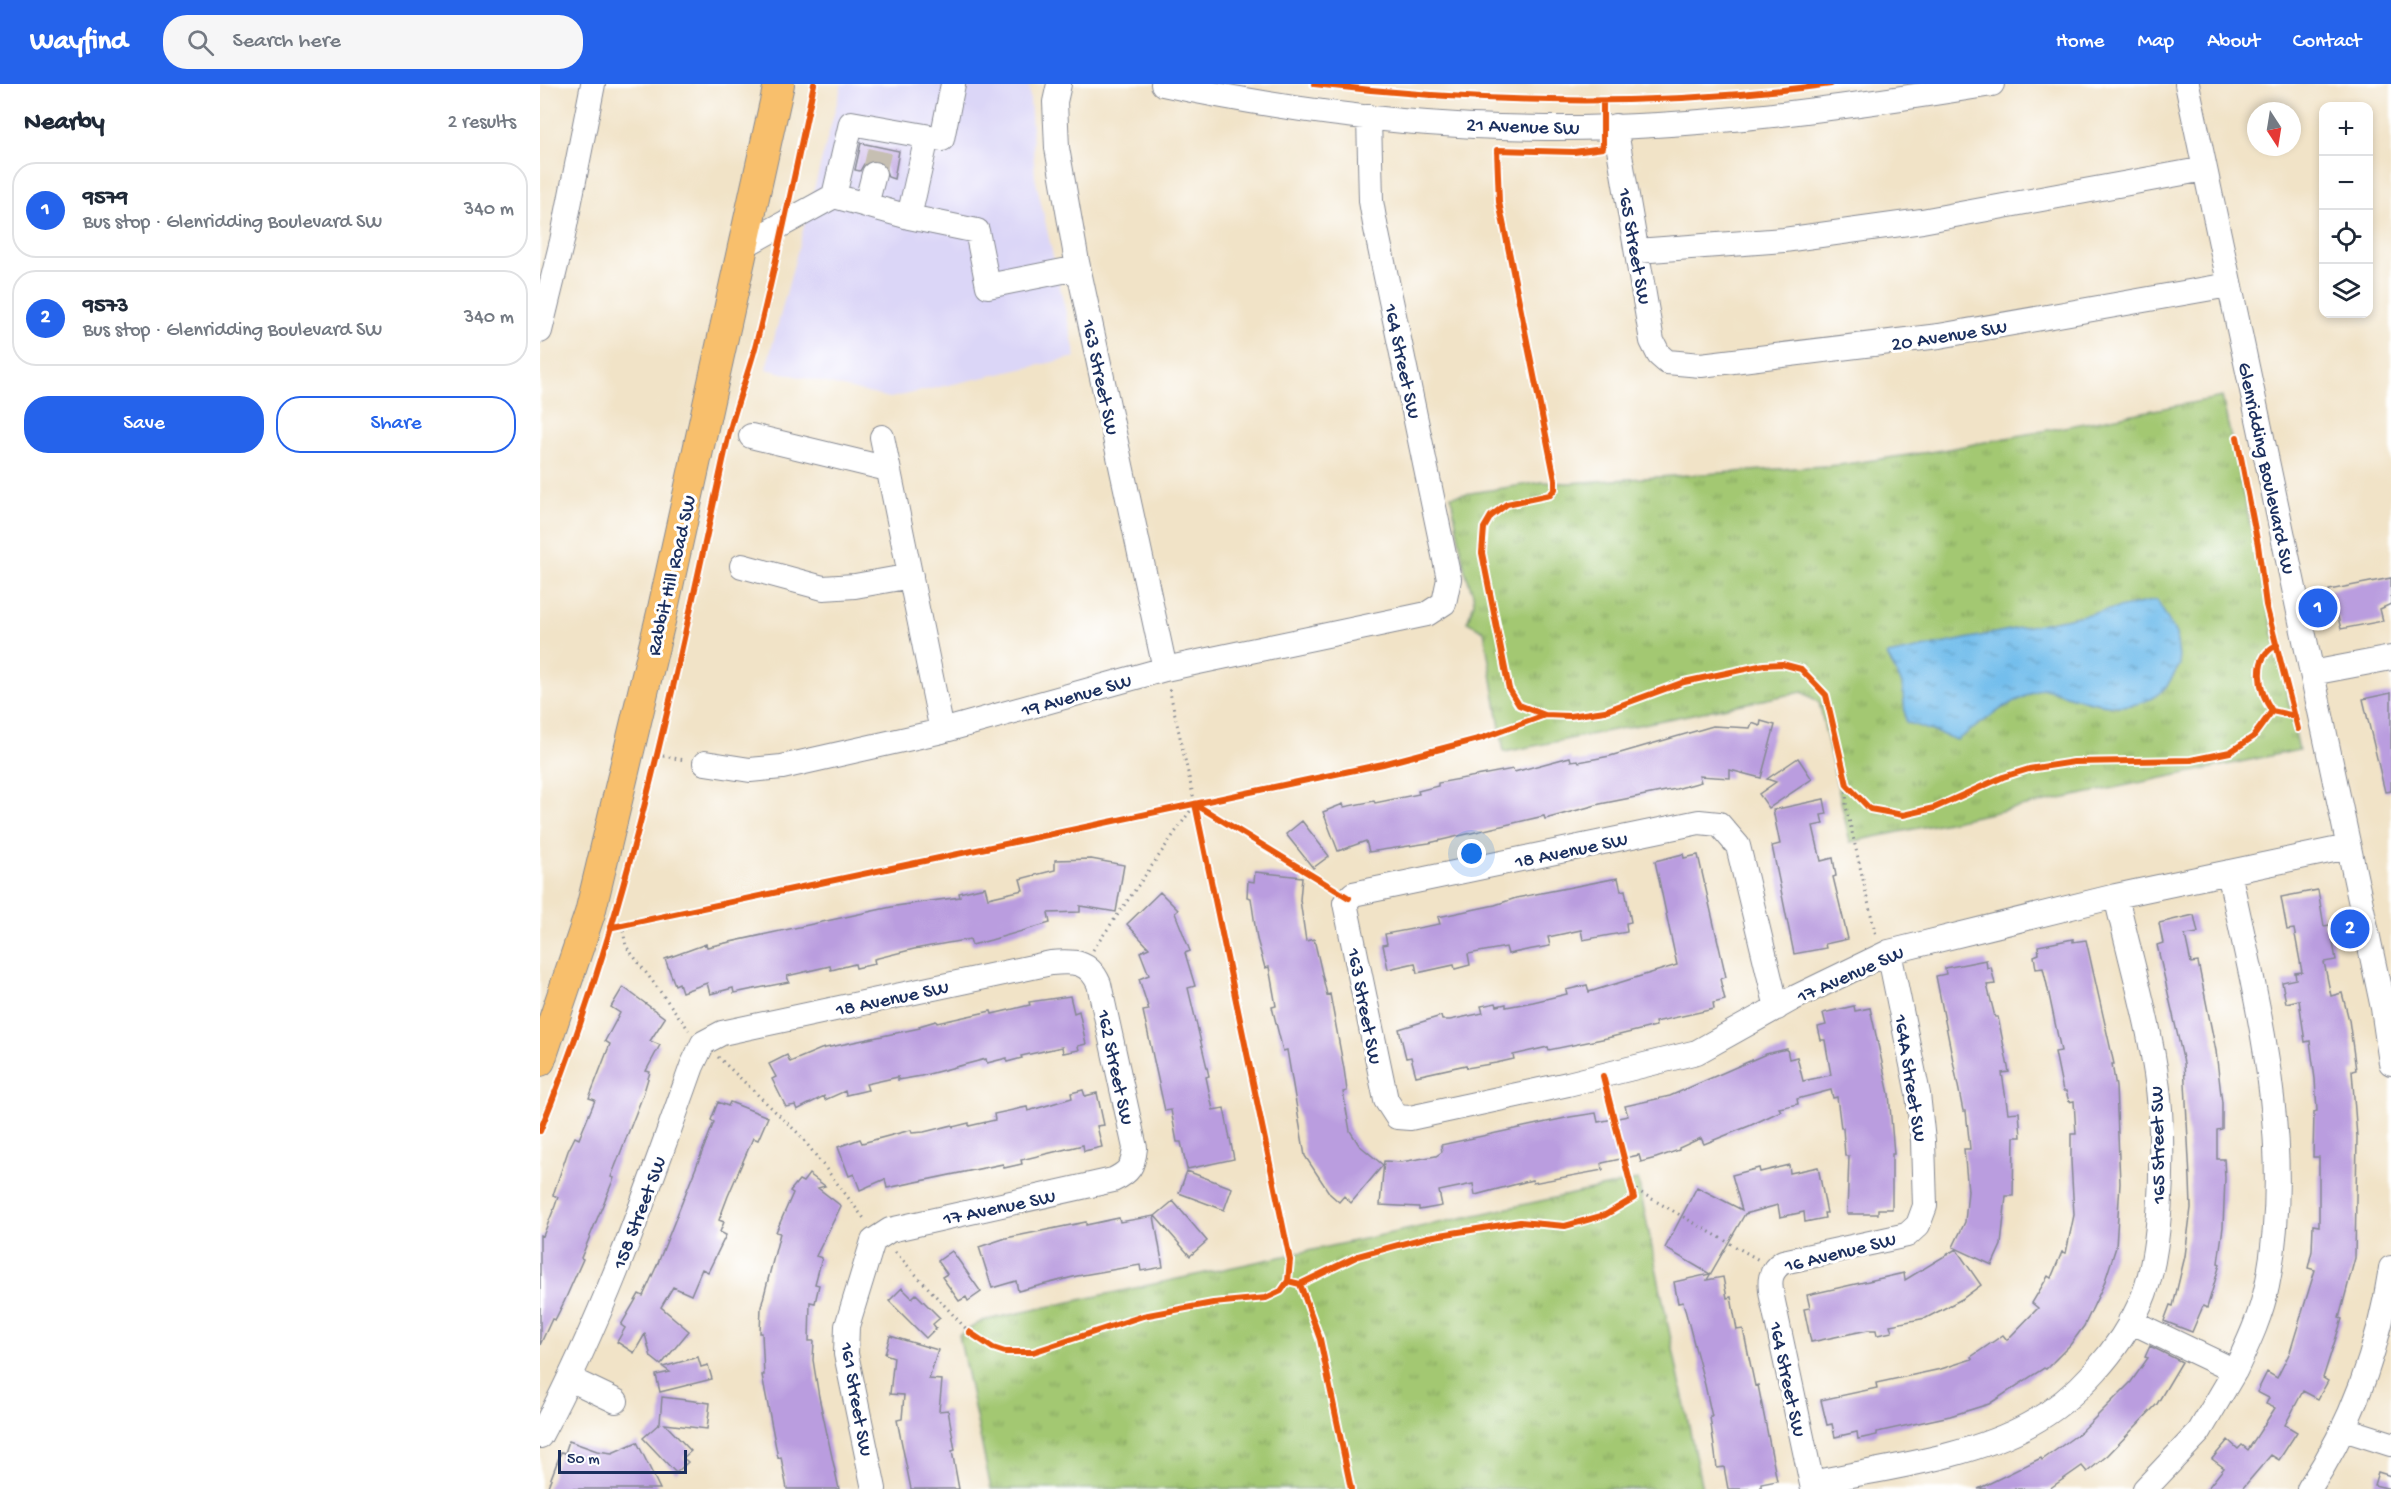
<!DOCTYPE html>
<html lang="en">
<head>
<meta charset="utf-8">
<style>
  :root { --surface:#fff; --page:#f6f6f7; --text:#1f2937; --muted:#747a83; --line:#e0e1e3; --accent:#2563eb }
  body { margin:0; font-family:"Gochi Hand",sans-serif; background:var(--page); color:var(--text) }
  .controls { position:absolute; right:18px; top:18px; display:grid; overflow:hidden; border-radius:12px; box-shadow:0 3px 9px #0003 }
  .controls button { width:54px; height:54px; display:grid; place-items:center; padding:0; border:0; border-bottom:2px solid var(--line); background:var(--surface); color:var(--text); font:30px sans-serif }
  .compass { position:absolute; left:1707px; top:18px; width:54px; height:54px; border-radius:50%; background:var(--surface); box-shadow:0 3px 9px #0003; rotate:168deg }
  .scale { position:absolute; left:18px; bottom:15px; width:129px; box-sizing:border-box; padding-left:6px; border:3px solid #1b2f5e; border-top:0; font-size:16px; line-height:21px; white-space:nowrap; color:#1b2f5e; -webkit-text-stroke:4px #fff; paint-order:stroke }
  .you { position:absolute; left:932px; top:770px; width:21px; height:21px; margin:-15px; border:4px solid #fff; border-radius:50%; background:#1a73e8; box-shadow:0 0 0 9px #1a73e833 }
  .badge { display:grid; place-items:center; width:39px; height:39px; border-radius:50%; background:var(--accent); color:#fff; font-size:20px; font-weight:700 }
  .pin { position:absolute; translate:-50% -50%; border:3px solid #fff; box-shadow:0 2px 6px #0006 }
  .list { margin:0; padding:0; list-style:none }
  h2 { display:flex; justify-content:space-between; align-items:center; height:78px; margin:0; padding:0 24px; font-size:26px }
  h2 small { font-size:20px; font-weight:400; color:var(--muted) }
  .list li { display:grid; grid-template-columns:39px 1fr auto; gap:18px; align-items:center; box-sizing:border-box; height:96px; margin:0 12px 12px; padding:0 12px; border:2px solid var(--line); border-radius:24px }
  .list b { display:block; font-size:22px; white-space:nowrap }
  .list p { margin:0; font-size:20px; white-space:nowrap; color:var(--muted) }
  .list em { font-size:20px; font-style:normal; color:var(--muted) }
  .actions { display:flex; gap:12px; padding:18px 24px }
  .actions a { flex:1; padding:14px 0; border:2px solid var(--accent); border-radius:24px; text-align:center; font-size:21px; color:var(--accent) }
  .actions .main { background:var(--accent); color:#fff }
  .icon { flex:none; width:33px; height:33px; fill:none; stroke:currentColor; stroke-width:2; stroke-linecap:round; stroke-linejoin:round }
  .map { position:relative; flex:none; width:1851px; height:1405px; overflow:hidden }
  header { display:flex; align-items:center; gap:36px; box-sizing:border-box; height:84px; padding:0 30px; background:var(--accent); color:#fff }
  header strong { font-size:28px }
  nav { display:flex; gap:33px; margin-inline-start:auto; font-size:21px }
  .search { width:420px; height:54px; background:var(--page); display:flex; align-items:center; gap:15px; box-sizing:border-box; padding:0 21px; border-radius:24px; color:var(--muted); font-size:22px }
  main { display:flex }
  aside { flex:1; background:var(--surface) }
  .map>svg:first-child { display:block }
  .built { fill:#dbd6f7 }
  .park { fill:url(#park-tufts); stroke:#5f7c68; stroke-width:1.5 }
  .water { fill:url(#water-ripples); stroke:#4776a5; stroke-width:1.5 }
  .building { fill:#ba9ddf }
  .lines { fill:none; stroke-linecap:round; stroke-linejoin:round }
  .minor-tunnel { stroke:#c6bfb2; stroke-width:24; stroke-dasharray:24 12; stroke-linecap:butt }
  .minor-casing { stroke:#868992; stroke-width:26 }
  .major-casing { stroke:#868992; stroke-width:32 }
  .path { stroke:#868992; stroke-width:3; stroke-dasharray:1.5 4.5; stroke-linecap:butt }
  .minor { stroke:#fff; stroke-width:24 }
  .major { stroke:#f8bf6c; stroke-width:30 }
  .cycleway-casing { stroke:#fff; stroke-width:10 }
  .cycleway { stroke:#e8590c; stroke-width:6 }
  .labels { text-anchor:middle; stroke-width:6; stroke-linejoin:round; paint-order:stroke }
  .street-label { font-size:20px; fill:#1b2f5e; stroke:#fff }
</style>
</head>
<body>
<header>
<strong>Wayfind</strong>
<div class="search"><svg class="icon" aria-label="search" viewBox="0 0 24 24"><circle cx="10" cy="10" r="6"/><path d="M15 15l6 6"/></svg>Search here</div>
<nav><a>Home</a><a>Map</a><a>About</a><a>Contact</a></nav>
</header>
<main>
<aside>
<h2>Nearby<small>2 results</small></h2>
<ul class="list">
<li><span class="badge">1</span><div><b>9579</b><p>Bus stop · Glenridding Boulevard SW</p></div><em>340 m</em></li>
<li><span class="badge">2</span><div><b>9573</b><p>Bus stop · Glenridding Boulevard SW</p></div><em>340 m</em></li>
</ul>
<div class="actions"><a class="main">Save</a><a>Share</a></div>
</aside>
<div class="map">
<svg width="1851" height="1405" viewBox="0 0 1851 1405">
  <defs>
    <pattern id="park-tufts" width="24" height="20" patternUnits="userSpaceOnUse" patternTransform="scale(1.5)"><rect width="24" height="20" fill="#a3c872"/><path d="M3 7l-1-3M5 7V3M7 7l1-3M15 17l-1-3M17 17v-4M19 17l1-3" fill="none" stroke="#84a361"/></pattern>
    <pattern id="water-ripples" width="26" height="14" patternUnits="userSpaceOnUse" patternTransform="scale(1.5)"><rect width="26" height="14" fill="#73beec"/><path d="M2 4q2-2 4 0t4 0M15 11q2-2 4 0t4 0" fill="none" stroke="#5e9bc2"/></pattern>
  </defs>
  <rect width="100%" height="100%" fill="#fff"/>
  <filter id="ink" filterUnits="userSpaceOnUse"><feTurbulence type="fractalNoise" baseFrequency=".0167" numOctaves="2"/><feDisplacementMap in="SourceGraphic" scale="12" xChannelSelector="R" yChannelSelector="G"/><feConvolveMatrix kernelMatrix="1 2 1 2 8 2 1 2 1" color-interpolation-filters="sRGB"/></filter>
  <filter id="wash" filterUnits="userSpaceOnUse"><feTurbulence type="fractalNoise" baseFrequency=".008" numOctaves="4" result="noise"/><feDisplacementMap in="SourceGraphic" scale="24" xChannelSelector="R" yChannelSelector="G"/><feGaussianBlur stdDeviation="1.35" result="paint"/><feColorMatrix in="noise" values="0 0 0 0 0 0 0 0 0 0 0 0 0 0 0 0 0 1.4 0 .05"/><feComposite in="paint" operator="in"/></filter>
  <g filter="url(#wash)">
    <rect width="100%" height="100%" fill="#f1e3c7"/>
    <path class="built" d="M302,0H489L495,93L536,273L350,314L226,285Z"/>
    <path class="park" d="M1682,313L1759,666L1310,758L1279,618L1262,608L964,668L944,547L927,538L934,519L933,510L925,487L911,412L1002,398L1029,399L1299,381L1403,366Z
      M1098,1096L1162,1405H451L419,1251L442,1237Z"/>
    <path class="water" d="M1617,516L1636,550L1640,581C1635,588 1630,598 1624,605C1590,638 1540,614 1502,604L1464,623L1417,656L1366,638L1362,600L1347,571Z"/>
    <g id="blocks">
      <path class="building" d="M321,59L359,67L354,95L348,93L344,80L337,76L324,80L320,87L315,86Z
        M1851,494V520L1840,525L1843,537L1801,545L1798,533L1795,534L1789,506Z
        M1851,609V707L1845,708L1823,615Z
        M1221,637L1235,641L1221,694L1190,686V694L1159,692L1161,698L1136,705L1060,720L1005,735L1004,732L889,759L829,768L826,757L798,767L783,728L803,720L804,723L834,717L835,719L879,710L878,707L898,702V699L973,685L974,688L1030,673L1031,677L1038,676L1039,678L1070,672L1173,642L1210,644L1212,639L1220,642Z
        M1258,674L1272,695L1229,724L1219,710L1236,698L1227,695Z
        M1284,715L1287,730L1281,731L1283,740L1273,742L1281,777L1293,774L1296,792L1293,793L1308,855L1285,860L1286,864L1254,870L1232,762L1240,760L1233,726Z
        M762,737L789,772L773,784L746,750Z
        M1143,770L1144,774L1158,771L1186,893L1180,895L1185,916L1173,919L1174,925L1115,938L1116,942L1067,954L1009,966L1008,963L973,971L974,975L956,979L927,984L926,981L876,992L871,973L866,974L859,945L901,932L902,936H910L943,929L941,922L956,919L957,922L966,920V923L993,918L1027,910L1026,906L1047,901L1049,908L1137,881L1115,777Z
        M551,775L584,781L576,828L540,822V828L508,829L510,839L451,856L432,861L430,855L374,865L334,875L335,880L316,884L315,880L291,886L290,882L247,892L249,898L194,909L193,904L170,910L167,899L142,908L139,899L135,901L125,875L166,860L167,863L356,822L420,813L419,809L445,803L448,814L483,806L480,795L515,786V776Z
        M715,788L762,793L760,816L766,857L774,855L787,911L790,910L804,985L807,1007L803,1008L810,1047L819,1061L843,1081L811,1119L804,1112L799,1118L790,1110L765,1072L747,966L743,967L732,923L736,922L729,883L725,884L717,855L711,814L707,813L708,797L714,798Z
        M1078,794L1081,807L1085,806L1091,838L1086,839L1087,848L1043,856L1041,846L1008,853L1010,862L987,866L968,870L966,863L928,870L930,881L915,885L914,881L877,889L875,879L848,885L843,861L847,860L845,850L900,840L898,833L955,821L976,814Z
        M1778,806L1784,842L1790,841L1796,876L1784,878L1791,912L1802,909L1809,936L1816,986L1812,987L1817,1053L1815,1174L1799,1234L1802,1235L1783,1294L1788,1297L1778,1315L1763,1307L1745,1341L1757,1348L1739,1376L1731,1371L1702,1405H1667L1684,1384L1672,1375L1688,1356L1698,1365L1702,1361L1708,1366L1735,1324L1726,1320L1729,1314L1717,1308L1727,1288L1737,1294L1750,1268L1775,1186L1768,1184L1772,1167L1773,1141L1779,1142V1073H1773L1774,1028L1777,1027L1775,995L1770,957L1765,958L1759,916L1746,919L1742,898L1756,895L1755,889L1762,888L1754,845L1747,846L1741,813Z
        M620,808L638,826L635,829L650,867L645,869L655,902L648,904L669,992L666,993L673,1026L684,1024L694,1075L647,1085L641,1058H637L631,1026L625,1027L603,927L609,926L599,895L609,891L600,868L609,864L587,840Z
        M1654,831L1658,849L1645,851L1651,879L1658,878L1676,967L1682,1019V1045L1677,1046V1075H1684L1685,1094L1683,1143L1678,1179L1680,1180L1667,1224L1663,1222L1652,1248L1624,1237L1630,1221L1633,1222L1645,1172L1651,1124L1650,1095L1644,979L1617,861L1623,859L1619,839Z
        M1533,855V858L1546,856L1574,980H1572L1576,1003L1580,1099L1576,1163L1564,1200L1544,1242L1530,1261L1506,1285L1504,1284L1449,1320L1410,1332L1337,1348V1351L1318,1355L1317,1348L1295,1353L1292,1340L1287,1341L1281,1316L1337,1304L1336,1299L1401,1285L1432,1275L1431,1273L1463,1251L1467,1256L1498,1224L1492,1219L1508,1192L1511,1194L1522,1168L1526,1169L1534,1131L1531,1077V1050H1536L1534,1017L1529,1018L1526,1007H1523L1515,968L1521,967L1507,901L1503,884L1496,885L1494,872L1499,870L1498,862Z
        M1446,876L1447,884L1451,883L1455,900L1447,901L1455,933H1458L1469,988L1462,989L1468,1029L1479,1028L1481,1053H1474L1473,1112H1466L1461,1161L1452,1181L1413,1163L1425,1138L1428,1107L1424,1065H1430L1426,1027H1423L1396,892L1406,890L1405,884Z
        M83,903L125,934L110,957L120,961L106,987L110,988L103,1011L71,1093L74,1094L41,1174L43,1175L24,1218L15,1236L12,1235L0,1261V1151L3,1152L15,1122L18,1113L13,1111L28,1067L35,1053L39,1055L55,1016L49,1014L70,960L65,957L80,929L71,923Z
        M530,912L534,929L539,927L546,960L538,962L539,966L523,969L522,963L481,972L482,974L467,978V974L447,979L446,975L381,992L358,996V993L326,1000L328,1006L306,1011L305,1007L285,1016L284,1012L257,1026L255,1021L246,1023L232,995L236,993L229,980L247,971L250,978L281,965L380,944L379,942L396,937L397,939L451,927L452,930L490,921L489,918Z
        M1314,922L1315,927L1330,924L1349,1010L1354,1070H1352V1125H1338V1130H1307L1309,1072H1305L1303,1044H1301L1297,1013L1293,1014L1291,1006L1257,1015L1258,1020L1239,1024L1241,1027L1209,1042L1164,1060L1161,1054L1139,1064V1066L1116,1074L1101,1078L1099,1071L1062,1079L1063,1086L993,1099L992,1096L935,1111L933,1100L899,1107L902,1122L879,1126V1123L840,1121L844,1077L861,1078L896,1072L902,1068L901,1061L1030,1033L1056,1029L1058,1038L1088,1032L1085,1022L1130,1012L1226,970L1247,965L1249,975L1257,973L1263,997L1291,991L1285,956H1281L1278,943L1286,941L1283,929Z
        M543,1006L545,1012L557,1009L564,1041L557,1042L562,1063L544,1067L543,1061L481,1076L482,1080L464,1084L463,1080L347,1104L345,1095L320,1106L314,1090L309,1092L298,1063L320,1055L322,1059L371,1046L372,1049L384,1048L412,1041L413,1043L429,1039V1042L455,1036L454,1030L487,1023L488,1027L532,1014L531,1009Z
        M178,1018L188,1022L190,1018L228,1033L218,1056L213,1054L188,1112L179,1136L184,1138L180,1148L186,1151L168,1188L162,1185L151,1211L133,1203L121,1223L149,1247L121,1281L111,1273L105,1250L94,1269L77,1258L85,1244L81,1241L99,1210L103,1212L118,1179L174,1038L171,1036Z
        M1249,1081L1250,1089L1278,1083L1287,1129H1284L1285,1134L1265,1138L1264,1128L1240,1133L1238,1121L1205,1130L1167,1196L1183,1193L1187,1214L1191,1213L1197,1246L1203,1245L1215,1302L1218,1301L1237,1397L1221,1400V1405H1188L1184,1383L1177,1384L1170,1333H1172L1165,1301L1143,1218L1138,1219L1134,1198L1170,1190L1125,1164L1157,1103L1202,1126L1192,1091L1219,1084L1220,1088Z
        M647,1087L692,1104L684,1126L639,1109Z
        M269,1090L285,1102L278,1104L301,1122L276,1172L282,1174L275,1200L279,1201L275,1219L270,1218L269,1257H274L273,1276L279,1313L299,1405H247L241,1373L238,1374L222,1291H224L222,1249H220L221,1223L240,1149L236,1148L253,1109L250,1107L259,1096L263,1098Z
        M633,1117L667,1157L650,1172L615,1132Z
        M614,1132L623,1183L601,1187L600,1181L537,1192L478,1207L476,1197L452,1204L439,1163L466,1154L546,1138V1141L579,1134L580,1138Z
        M1416,1165L1441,1201L1422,1215L1386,1234L1350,1241L1352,1248L1337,1251L1336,1246H1328L1271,1258L1264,1225L1270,1224L1267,1211L1364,1189L1365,1196Z
        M412,1167L441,1208L428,1217L426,1213L419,1217L402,1193L407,1190L398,1177Z
        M362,1204L372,1214L376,1210L400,1234L393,1240L396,1244L386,1254L349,1217Z
        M350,1252L398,1266L389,1295L402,1296L399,1327L408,1326L415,1366L412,1367L419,1405H371L357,1336L362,1335L364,1311L350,1310L354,1273L345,1270Z
        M1610,1262L1642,1278L1617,1320L1568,1371L1547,1388L1542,1382L1509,1405H1438L1501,1374L1502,1376L1541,1348L1591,1298L1608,1274L1605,1273Z
        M158,1273L161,1283L168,1281L172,1295L120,1308L116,1291L130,1288L123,1283Z
        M122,1313L170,1319L167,1345L125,1340L151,1367L143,1374L148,1378L136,1389L103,1354L120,1339Z
        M29,1357L57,1367L72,1369L97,1358L120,1405H7L21,1368L25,1369Z
        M1838,1388L1851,1392V1405L1834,1401Z"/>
    </g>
  </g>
  <g filter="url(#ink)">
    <use href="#blocks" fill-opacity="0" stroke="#868992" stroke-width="1.5"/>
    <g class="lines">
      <path class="minor-tunnel" d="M334,90L340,64"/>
      <defs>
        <path id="minor" d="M413,0L402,55L311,39L294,112L369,133L437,147L448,202L538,184
          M519,0L515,18L517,64L537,178L625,585
          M623,0C748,27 878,43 1006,44C1156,45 1304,24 1452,0
          M1647,0L1843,924L1851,979
          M1075,42L1112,257L1119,271L1127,278L1161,281L1399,252L1689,201
          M326,121L334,90
          M369,133L387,53
          M205,161L294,112
          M1097,167L1244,156L1382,137L1665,85
          M0,247L22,157L53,0
          M211,352L348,385
          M342,353L402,647
          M202,482L283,504L315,502L371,492
          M1772,589L1851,574
          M165,679L210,686L242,683L402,647L625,585L887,530L904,519L909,495L835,140L831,117L829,33
          M1237,924L1198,762L1179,740L1159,738L813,810L805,819L846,1016L857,1033L870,1034L1028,1000L1157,968L1252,915L1349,868L1576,812L1808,763
          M1590,1237L1695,1287C1708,1259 1721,1232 1727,1202C1755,1061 1718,924 1689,788
          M30,1295L76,1317
          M1804,1345L1851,1360
          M0,1352C63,1235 107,1108 152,982L163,959L182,949L511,879C534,877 549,877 559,900L595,1064C593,1082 590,1088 573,1096L350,1146L333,1157L307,1242L306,1270L334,1405
          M1272,1399C1341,1384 1428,1375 1490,1340C1536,1315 1580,1266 1601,1218C1622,1171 1623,1077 1620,1025C1615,956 1591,879 1576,812
          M1273,1405L1232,1213C1229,1198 1229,1187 1243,1178L1367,1151L1378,1141L1385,1122L1383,1057L1378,1010L1349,868
          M1605,1405L1659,1348L1695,1287
          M1769,1405C1814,1337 1839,1264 1851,1184"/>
        <path id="major" d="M0,977L50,829L122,529L239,0"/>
      </defs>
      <use href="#minor" class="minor-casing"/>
      <use href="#major" class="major-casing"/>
      <path class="path" d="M117,671L145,676
        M1307,701L1306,722L1336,852
        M82,841L86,862L149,946
        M553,866L655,720L629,604
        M178,973L260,1051L326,1137
        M1091,1103L1219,1176
        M355,1168L429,1248"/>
      <use href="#minor" class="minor"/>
      <use href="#major" class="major"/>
      <defs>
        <path id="cycleway" d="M774,0C946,20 1119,24 1291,0
          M1697,353L1718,461L1726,521L1758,645
          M1737,561C1711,573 1719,608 1732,627L1755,632
          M1005,631L979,621L969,605L942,469L944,444L951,432L967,420L1010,411L1015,405V396L959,118L957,66L1034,68L1063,64V17
          M655,720L750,1176L748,1197
          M655,720L809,814
          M73,843L843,680L942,654L1005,631L1030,632L1065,627L1144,598L1224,581L1242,580L1261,585L1286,611L1307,701L1330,725L1363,731L1394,724L1463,693L1489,685L1534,678L1651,676L1690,668L1713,653L1732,627
          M0,1047C91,825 136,588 188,354C195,322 208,292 216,260C238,174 255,87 274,0
          M760,1200L780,1255L811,1405
          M429,1248L453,1264L465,1268H493L603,1232L673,1219L726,1214L741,1207L748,1197L760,1200L818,1172L888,1153L980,1138L1025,1142L1065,1131L1094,1114L1063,992"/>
      </defs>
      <use href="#cycleway" class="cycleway-casing"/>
      <use href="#cycleway" class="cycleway"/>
    </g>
  </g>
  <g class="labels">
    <g class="street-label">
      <text transform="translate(983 41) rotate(2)" y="7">21 Avenue SW</text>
      <text transform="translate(1096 162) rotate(80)" y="7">165 Street SW</text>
      <text transform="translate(1409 250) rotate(-9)" y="7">20 Avenue SW</text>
      <text transform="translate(864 277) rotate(78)" y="7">164 Street SW</text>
      <text transform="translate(562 293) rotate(78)" y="7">163 Street SW</text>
      <text transform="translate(1728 384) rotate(78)" y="7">Glenridding Boulevard SW</text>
      <text transform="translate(130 491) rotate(-77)" y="7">Rabbit Hill Road SW</text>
      <text transform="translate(536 610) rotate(-16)" y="7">19 Avenue SW</text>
      <text transform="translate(1031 765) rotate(-12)" y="7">18 Avenue SW</text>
      <text transform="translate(1310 889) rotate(-24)" y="7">17 Avenue SW</text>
      <text transform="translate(352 913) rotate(-12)" y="7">18 Avenue SW</text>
      <text transform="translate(826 922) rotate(79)" y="7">163 Street SW</text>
      <text transform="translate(577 983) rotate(78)" y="7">162 Street SW</text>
      <text transform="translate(1372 994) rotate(81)" y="7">164A Street SW</text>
      <text transform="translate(1616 1061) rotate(-91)" y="7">165 Street SW</text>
      <text transform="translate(459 1122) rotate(-12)" y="7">17 Avenue SW</text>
      <text transform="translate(98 1128) rotate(-69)" y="7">158 Street SW</text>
      <text transform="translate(1300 1167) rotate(-14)" y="7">16 Avenue SW</text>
      <text transform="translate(1249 1295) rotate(78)" y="7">164 Street SW</text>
      <text transform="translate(318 1315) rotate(80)" y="7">161 Street SW</text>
    </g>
  </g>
</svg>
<div class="controls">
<button>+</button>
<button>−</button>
<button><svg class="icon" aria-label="locate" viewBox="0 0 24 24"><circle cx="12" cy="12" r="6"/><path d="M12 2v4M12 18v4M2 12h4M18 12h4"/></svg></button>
<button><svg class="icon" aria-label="layers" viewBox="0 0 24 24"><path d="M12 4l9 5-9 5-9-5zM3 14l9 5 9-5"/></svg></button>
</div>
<svg class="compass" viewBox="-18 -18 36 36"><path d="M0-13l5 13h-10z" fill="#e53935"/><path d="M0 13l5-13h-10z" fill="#747a83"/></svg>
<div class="scale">50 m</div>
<div class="you"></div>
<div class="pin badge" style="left:1778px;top:524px">1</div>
<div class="pin badge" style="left:1810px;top:845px">2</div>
</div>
</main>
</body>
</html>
